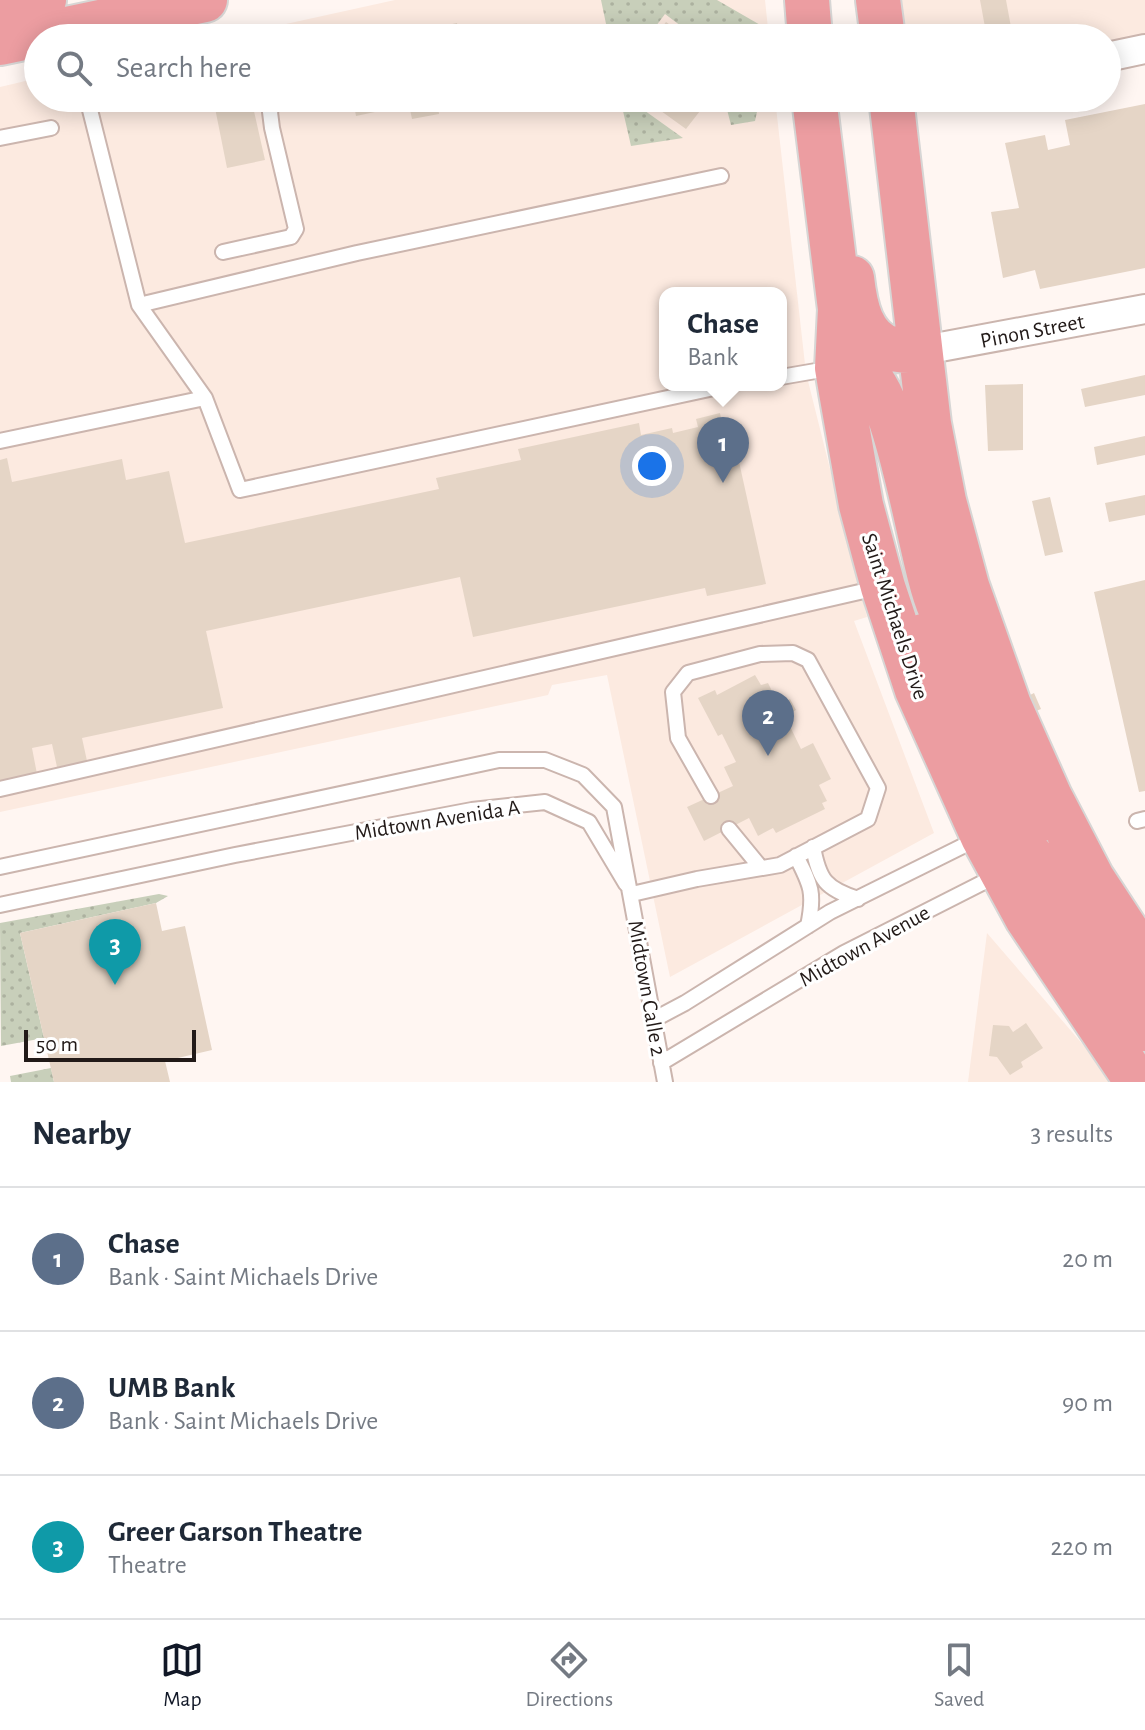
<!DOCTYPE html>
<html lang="en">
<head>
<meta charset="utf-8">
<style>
  :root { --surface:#fff; --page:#f6f6f7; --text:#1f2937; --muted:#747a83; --line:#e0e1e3; --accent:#111827 }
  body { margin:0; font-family:"Alegreya Sans",sans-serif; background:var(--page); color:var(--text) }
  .scale { position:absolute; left:24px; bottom:20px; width:172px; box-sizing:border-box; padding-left:8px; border:4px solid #221a18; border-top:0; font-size:22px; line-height:28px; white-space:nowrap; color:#221a18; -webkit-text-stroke:6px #fff; paint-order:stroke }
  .you { position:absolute; left:652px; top:466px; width:28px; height:28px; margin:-20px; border:6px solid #fff; border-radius:50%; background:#1a73e8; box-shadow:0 0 0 12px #1a73e833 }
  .badge { display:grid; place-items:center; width:52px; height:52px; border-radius:50%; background:var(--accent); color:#fff; font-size:26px; font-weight:700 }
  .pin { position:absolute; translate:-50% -66px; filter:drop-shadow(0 2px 4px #0008) }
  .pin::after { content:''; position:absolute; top:42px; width:28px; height:24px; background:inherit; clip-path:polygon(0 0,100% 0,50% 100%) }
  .popup { position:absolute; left:659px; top:287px; width:128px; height:104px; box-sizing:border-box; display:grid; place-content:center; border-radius:16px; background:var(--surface); filter:drop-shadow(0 2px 6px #0005); font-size:26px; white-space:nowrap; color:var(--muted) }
  .popup b { font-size:30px; color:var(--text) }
  .popup::after { content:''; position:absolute; left:50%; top:100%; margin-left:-16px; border:16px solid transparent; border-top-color:var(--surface) }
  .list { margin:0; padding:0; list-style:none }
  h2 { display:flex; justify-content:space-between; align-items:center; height:104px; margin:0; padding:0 32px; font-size:34px }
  h2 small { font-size:26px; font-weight:400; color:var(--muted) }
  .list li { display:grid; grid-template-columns:52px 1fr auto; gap:24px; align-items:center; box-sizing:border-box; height:144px; padding:0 32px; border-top:2px solid var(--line) }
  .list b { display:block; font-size:30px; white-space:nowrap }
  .list p { margin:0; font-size:26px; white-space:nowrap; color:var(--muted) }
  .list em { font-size:26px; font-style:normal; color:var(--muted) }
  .icon { flex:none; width:44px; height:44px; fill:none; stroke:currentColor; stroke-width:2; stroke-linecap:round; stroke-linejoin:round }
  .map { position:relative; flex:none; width:1145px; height:1082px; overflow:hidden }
  .search { position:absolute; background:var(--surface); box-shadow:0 4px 20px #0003; left:24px; right:24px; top:24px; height:88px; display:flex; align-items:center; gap:20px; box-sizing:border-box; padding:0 28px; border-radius:44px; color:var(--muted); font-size:30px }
  .sheet { height:536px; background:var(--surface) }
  nav { display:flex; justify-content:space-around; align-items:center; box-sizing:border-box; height:112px; border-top:2px solid var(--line); background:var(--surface); font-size:22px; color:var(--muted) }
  nav a { display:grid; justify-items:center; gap:4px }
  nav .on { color:var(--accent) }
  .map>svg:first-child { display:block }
  .commercial { fill:#fceae0; fill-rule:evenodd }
  .grass { fill:url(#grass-dots) }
  .sand { fill:url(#sand-dots) }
  .building { fill:#e5d5c6 }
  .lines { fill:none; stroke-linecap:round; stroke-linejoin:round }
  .service-casing { stroke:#cbb5ae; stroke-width:18 }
  .minor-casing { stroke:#cbb5ae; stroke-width:32 }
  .primary-casing { stroke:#d7d6d5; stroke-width:48 }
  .service { stroke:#fff; stroke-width:14 }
  .minor { stroke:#fff; stroke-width:28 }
  .primary { stroke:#ec9da1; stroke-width:44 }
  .labels { text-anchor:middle; stroke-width:6; stroke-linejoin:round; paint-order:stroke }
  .street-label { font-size:22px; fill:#221a18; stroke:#fff }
</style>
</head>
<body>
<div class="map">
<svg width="1145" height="1082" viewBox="0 0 1145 1082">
  <defs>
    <pattern id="grass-dots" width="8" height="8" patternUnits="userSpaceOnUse" patternTransform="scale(2)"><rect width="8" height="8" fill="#c8cfba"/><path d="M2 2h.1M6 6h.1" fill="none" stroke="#acb19f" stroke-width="1.8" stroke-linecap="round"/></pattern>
    <pattern id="sand-dots" width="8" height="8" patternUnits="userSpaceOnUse" patternTransform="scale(2)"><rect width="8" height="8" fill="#f8eec9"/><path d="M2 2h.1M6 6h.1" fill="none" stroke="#d4ccac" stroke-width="1.8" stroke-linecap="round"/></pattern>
  </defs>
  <rect width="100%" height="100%" fill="#fff6f2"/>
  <path class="commercial" d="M395,0H765L769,38H222Z
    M895,0H1145V39L1107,47V38H898Z
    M38,78V98H775L806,373L867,617L854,621L934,833L670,977L607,675L552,685L548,695L0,812V87ZM665,293H781V385H665Z
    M987,933L1115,1082H968Z"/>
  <path class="grass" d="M601,0H717L762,26V38H697L665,14L647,38H609Z
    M620,98H627L683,138L631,146Z
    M724,98H760L755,121L731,125Z
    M159,894L168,896L156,903L20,933L44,1038L1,1046L0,923Z
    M51,1068L54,1082H11L10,1076Z"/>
  <path class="sand" d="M720,26H729L749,38H717L716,29Z"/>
  <path class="building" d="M980,0H1006L1013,38H987Z
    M666,22L688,38H654Z
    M457,23L460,38H380L411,30L412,33Z
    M213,98H251L265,160L227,168Z
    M360,98H437L439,114L412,119L408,100L375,108V112L356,116L353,100Z
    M643,98H710L686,129Z
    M1145,104V268L1040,289L1035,270L1003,278L991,212L1019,208L1005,143L1045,135L1048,150L1070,145L1065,120Z
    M1145,375V395L1085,407L1081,389Z
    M1023,384V450L988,451L985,385Z
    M720,413L722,423L730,421L766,584L707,596L705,588L473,637L460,577L206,631L223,708L82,738L87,761L57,767L52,744L32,748L37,774L0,782V460L7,458L12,482L122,459L126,480L169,471L185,543L439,489L436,478L521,460L518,449L639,423L641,435L672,428L673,433L698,427L696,419Z
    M1145,436V455L1097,465L1094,447Z
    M1145,495V515L1109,522L1105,503Z
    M1050,497L1063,552L1045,556L1032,501Z
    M1145,580V791L1139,792L1094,592Z
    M755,675L761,685L768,683L779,705L790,699L796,710L785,716L801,749L813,743L831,779L819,785L827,801L822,803L825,809L776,833L773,828L758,836L749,818L704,841L687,807L733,786L724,767L736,762L722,734L718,736L698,698L715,690L717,695Z
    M1034,693L1041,709L1031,713L1028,696Z
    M156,903L162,931L185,926L212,1050L165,1061L170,1082H54L20,933Z
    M1026,1023L1043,1048L1021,1062L1023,1067L1010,1075L997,1057L989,1056L993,1025L1009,1026L1013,1032Z"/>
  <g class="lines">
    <defs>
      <path id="service" d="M87,98L139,305L205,398L240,490L728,385
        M0,138L51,128
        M223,252L291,237L296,229L272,128L270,112L274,100L279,98
        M139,305L357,253L721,176
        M781,377L833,368
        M0,441L205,398
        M0,789L877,588
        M1137,821L1145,819
        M729,829L761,868
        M813,847C819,880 826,889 858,899
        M796,856C811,885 815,893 808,926
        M0,867L499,760H545L583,775L614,807L665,1082
        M632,894L697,879L780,865L868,819L878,788L808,660L793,653L760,654L688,673L673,692L678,738L711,796
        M0,905L235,855L472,810L545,802L589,822L626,884
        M653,1020L685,1003L830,912L977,839
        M661,1063L844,953L982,883L997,871"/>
      <path id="minor" d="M1107,57L1145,49
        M919,351L1145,309"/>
      <path id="primary" d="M807,0L810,38
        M878,0L883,38
        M0,11L44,0
        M0,43L205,0
        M814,98L840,309L837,368L841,392L861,505L883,587L917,690L983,837L1027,918L1137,1082
        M891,98L929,424L944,501L967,586L1009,705L1050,797L1092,878L1145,959
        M852,278C855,305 861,340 892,349C901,351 911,351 919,351
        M837,368C843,368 851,366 856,368C900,380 919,564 940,608C949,627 967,646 979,663
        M923,636L951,670L1011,801C1025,816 1042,818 1061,820
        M983,837C1040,833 1054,900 1082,937C1097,957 1125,973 1145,988
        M1095,977L1122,997L1145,1029"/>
    </defs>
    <use href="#service" class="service-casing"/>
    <use href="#minor" class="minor-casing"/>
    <use href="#primary" class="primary-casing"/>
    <use href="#service" class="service"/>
    <use href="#minor" class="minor"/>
    <use href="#primary" class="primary"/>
  </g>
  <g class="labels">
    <g class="street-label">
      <text transform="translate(1032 330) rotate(-11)" y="8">Pinon Street</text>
      <text transform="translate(896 616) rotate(72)" y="8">Saint Michaels Drive</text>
      <text transform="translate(437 819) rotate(-9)" y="8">Midtown Avenida A</text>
      <text transform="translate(864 945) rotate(-29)" y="8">Midtown Avenue</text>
      <text transform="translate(648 988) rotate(80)" y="8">Midtown Calle 2</text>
    </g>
  </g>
</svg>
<div class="scale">50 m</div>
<div class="you"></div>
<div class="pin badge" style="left:723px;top:483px;background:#5c6f8a">1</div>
<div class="popup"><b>Chase</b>Bank</div>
<div class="pin badge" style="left:768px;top:756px;background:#5c6f8a">2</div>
<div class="pin badge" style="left:115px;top:985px;background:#0f9aa8">3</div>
<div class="search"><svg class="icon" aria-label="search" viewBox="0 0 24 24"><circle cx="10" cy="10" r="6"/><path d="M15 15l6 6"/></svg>Search here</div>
</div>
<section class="sheet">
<h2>Nearby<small>3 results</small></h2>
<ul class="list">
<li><span class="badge" style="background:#5c6f8a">1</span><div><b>Chase</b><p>Bank · Saint Michaels Drive</p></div><em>20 m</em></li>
<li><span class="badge" style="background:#5c6f8a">2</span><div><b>UMB Bank</b><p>Bank · Saint Michaels Drive</p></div><em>90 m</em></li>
<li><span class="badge" style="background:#0f9aa8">3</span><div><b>Greer Garson Theatre</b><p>Theatre</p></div><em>220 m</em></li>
</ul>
</section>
<nav>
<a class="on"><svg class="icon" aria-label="map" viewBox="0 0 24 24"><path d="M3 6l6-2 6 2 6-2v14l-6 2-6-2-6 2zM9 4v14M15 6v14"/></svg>Map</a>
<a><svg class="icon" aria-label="directions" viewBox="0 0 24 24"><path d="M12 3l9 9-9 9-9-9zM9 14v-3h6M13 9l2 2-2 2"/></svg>Directions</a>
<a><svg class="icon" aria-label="saved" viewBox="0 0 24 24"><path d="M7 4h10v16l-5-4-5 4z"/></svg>Saved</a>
</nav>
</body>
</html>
